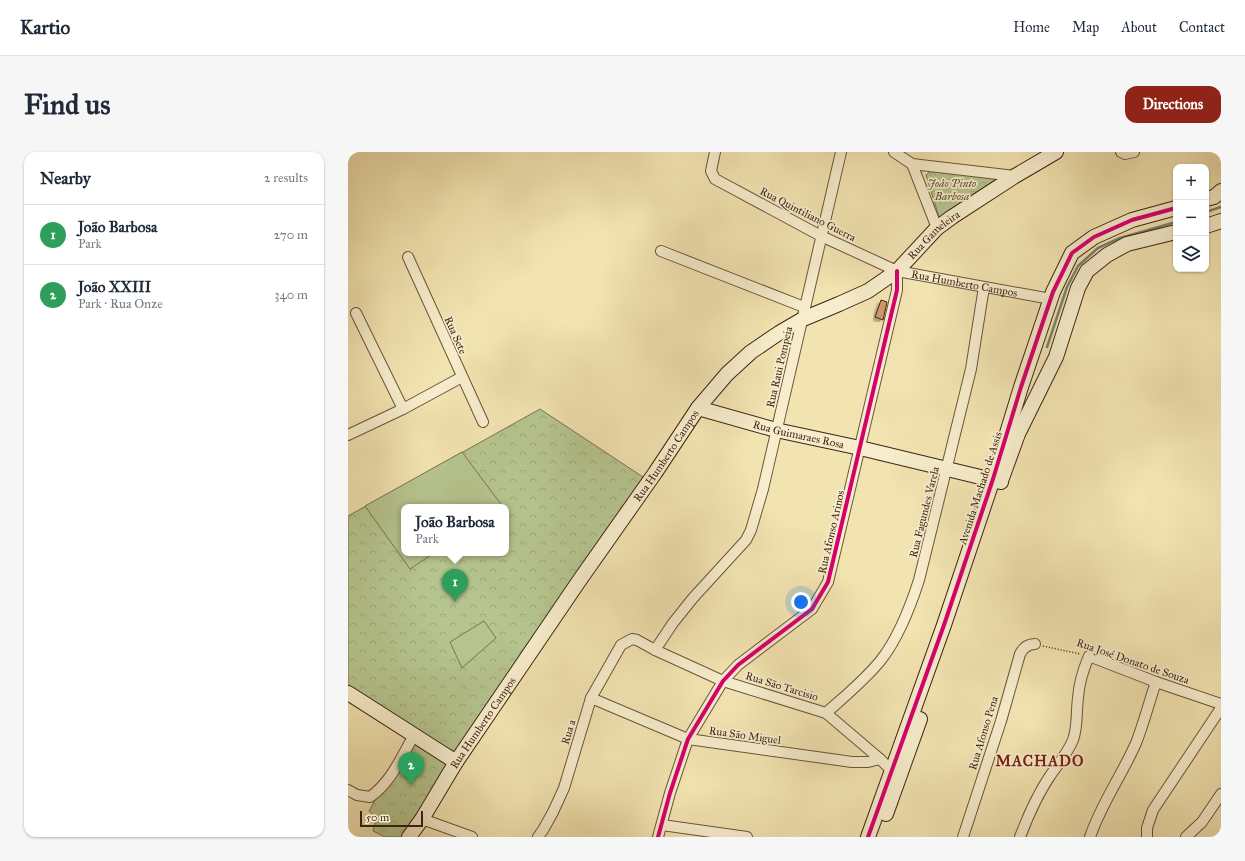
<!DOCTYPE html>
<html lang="en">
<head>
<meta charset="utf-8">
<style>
  :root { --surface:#fff; --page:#f6f6f7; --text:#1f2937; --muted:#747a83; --line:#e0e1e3; --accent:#8f2418 }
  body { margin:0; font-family:"IM FELL Great Primer",serif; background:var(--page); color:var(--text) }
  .controls { position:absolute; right:12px; top:12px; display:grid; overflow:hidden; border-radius:8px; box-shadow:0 1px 3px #0004 }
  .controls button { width:36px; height:36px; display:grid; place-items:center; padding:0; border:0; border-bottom:1px solid var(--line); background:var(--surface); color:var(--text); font:20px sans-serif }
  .scale { position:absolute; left:12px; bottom:10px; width:63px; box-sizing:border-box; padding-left:4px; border:2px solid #3e2416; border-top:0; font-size:11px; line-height:14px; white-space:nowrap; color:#3e2416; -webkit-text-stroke:3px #f7edcc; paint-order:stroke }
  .you { position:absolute; left:453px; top:450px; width:14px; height:14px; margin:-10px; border:3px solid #fff; border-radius:50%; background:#1a73e8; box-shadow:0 0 0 6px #1a73e833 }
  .badge { display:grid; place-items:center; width:26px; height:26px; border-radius:50%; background:var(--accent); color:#fff; font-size:13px; font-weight:700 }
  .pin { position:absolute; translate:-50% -33px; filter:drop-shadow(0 1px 2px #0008) }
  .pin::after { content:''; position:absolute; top:21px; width:14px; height:12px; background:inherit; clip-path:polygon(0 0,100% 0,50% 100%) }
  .popup { position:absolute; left:53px; top:352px; width:108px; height:52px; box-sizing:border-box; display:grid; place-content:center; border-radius:8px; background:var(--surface); filter:drop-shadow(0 1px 3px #0005); font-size:13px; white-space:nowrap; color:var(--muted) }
  .popup b { font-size:15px; color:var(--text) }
  .popup::after { content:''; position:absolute; left:50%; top:100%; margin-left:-8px; border:8px solid transparent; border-top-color:var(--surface) }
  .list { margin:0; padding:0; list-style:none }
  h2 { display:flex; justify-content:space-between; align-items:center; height:52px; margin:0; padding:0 16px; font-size:17px }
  h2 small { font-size:13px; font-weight:400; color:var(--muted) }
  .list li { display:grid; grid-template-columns:26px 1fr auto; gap:12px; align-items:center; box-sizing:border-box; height:60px; padding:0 16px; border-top:1px solid var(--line) }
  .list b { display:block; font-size:15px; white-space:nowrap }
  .list p { margin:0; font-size:13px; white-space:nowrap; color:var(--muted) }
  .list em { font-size:13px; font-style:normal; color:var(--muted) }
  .icon { flex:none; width:22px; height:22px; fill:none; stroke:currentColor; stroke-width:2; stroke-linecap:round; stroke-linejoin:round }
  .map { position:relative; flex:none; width:873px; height:685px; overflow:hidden; border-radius:12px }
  header { display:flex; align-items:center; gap:24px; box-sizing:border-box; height:56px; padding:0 20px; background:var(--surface); border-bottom:1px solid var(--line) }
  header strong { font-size:19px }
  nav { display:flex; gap:22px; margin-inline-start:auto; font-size:14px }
  .intro { display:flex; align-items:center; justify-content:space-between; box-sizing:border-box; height:96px; padding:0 24px }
  h1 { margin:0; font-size:28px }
  .button { padding:10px 18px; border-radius:12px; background:var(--accent); color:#fff; font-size:14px; font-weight:700 }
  main { display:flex; gap:24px; padding:0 24px }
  aside { flex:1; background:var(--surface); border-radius:12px; box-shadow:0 1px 3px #0004 }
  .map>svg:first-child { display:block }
  .forest { fill:url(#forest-crowns); stroke:#7a7452; fill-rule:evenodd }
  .garden { fill:#b6c58f; stroke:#7a7452 }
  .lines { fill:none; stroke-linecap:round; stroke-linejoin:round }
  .stream { stroke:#76816f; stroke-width:2.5 }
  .building { fill:#d1966c; stroke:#3e2416; filter:url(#shadow) }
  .street-casing { stroke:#6b543d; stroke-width:12 }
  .secondary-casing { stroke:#3e2416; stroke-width:16 }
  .path { stroke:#3e2416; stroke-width:1.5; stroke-dasharray:1 2; stroke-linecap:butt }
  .street { stroke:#f7edcc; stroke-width:10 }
  .secondary { stroke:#f7edcc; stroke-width:14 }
  .cycleway-casing { stroke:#f7edcc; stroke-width:6 }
  .cycleway { stroke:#d6006c; stroke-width:4 }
  .labels { text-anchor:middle; stroke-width:3.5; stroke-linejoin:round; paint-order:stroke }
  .park-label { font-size:11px; font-style:italic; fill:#5c4c34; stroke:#f7edcc }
  .street-label { font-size:11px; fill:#3e2416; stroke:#f7edcc }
  .district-label { font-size:15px; font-weight:bold; letter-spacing:1px; fill:#7a1f14; stroke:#f7edcc }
</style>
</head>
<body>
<header>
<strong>Kartio</strong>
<nav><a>Home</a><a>Map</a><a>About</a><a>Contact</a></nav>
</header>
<div class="intro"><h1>Find us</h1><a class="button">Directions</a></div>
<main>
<aside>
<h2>Nearby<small>2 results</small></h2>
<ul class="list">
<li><span class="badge" style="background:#2e9e5b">1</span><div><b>João Barbosa</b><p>Park</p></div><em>270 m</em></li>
<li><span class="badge" style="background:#2e9e5b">2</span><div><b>João XXIII</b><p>Park · Rua Onze</p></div><em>340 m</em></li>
</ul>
</aside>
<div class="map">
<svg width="873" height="685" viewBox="0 0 873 685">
  <defs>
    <pattern id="forest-crowns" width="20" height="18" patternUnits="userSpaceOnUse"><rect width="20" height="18" fill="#b6c58f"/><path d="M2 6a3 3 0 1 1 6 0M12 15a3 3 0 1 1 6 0" fill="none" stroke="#9ea97b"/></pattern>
    <filter id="shadow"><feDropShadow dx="-3" dy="3" stdDeviation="1" flood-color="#0004"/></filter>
  </defs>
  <rect width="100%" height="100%" fill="#f2e4b1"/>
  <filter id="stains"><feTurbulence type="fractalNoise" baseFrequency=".005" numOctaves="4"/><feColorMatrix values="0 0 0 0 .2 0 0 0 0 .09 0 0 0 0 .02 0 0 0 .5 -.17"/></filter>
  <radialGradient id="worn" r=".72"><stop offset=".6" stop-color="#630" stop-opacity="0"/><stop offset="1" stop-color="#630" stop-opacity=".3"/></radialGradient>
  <path class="forest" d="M585,17L659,27L592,68L578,23Z
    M192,257L295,325L60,685H37L25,679L28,665L21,659L64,580L0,537V364ZM56,355H158V401H56Z"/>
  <path class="garden" d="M114,300L155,355H56V401H86L62,417L17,354Z
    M136,469L148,486L114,516L102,490Z"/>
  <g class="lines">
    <path class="stream" d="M858,60L873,55
      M699,195L719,135L730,114L750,96L772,86L828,70"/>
  </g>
  <path class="building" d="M533,148L539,150L535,168L527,165Z"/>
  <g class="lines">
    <defs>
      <g id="street">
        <path id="s1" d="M367,0L363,19L367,27L473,84L549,119L703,147"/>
        <path d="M546,0L564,12L589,76"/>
        <path d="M773,0L777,2L786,0"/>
        <path d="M564,12L667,24"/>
        <path d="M313,99L456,155"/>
        <path d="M60,105L135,270"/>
        <path d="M8,161L55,257"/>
        <path d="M0,283L55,257L114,225"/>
        <path d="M307,498L325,471L345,446L398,388L403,378L415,337L493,0"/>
        <path d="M243,546L340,587L504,610H520L532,607"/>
        <path d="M478,561C497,544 517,528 533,508C551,485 562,456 571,428L623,217L636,135"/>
        <path d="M0,638L9,643L22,645C43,630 53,606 66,583"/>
        <path d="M74,667L124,685"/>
        <path d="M314,673L399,685"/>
        <path d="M190,685L195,678L205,660L216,636L243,546L273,493L284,487L289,488L307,498L375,529L478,561L532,607L547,622"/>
        <path d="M310,685L322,641L340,587L375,529L390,513L464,457L480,430L549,138V119"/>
        <path d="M615,685L653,569L672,502C675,496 679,492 687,492"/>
        <path d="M672,685C680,664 689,643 702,624C710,612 719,602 725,588C730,574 728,561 730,546C731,531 735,518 741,504L808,530L873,552"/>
        <path d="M742,685C753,652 774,623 788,591C796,571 801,550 808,530"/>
        <path d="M799,685V676L805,658L873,556"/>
        <path d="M838,685L854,670L873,642"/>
      </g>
      <g id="secondary">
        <path d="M858,47L866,45L873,39"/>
        <path d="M858,74L873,69"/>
        <path id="s2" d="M350,256L428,278L512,296L653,330"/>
        <path d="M654,326L670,282L708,205L730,136L739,119L759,103L779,92L828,80"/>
        <path d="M0,541L108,610"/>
        <path d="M538,662L572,567"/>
        <path id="s3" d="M61,685L74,667L108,610L231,429L307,321L350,256L379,222L403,200L431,181L455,167L491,152L520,139L549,119L589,76L604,65L667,24L708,0"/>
        <path d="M520,685L596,473L645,327L673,235L705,140L724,101L746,85L784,68L828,56"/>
      </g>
    </defs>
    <use href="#street" class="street-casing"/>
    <use href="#secondary" class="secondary-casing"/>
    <path class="path" d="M695,494L732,502"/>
    <use href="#street" class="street"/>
    <use href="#secondary" class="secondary"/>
    <defs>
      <path id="cycleway" d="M310,685L322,641L340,587L375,529L390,513L464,457L480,430L549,138V119
        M520,685L596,473L645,327L673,235L705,140L724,101L746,85L784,68L828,56"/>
    </defs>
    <use href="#cycleway" class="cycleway-casing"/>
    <use href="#cycleway" class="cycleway"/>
  </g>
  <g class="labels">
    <g class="park-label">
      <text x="604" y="35">Joâo Pinto<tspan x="604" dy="13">Barbosa</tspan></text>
    </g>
    <g class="street-label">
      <text transform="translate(460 62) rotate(27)" y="4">Rua Quintiliano Guerra</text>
      <text dy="4" stroke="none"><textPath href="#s3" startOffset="814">Rua Gameleira</textPath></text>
      <text dy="4" stroke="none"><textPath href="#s1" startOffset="301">Rua Humberto Campos</textPath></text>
      <text transform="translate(108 183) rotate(66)" y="4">Rua Sete</text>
      <text transform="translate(431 215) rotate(-77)" y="4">Rua Raui Pompeia</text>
      <text dy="4" stroke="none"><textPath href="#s2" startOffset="104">Rua Guimaraes Rosa</textPath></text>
      <text dy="4" stroke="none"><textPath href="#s3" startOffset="460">Rua Humberto Campos</textPath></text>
      <text transform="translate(632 336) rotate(-72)" y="4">Avenida Machado de Assis</text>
      <text transform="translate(576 360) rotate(-76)" y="4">Rua Fagundes Varela</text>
      <text transform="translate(483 380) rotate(-77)" y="4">Rua Afonso Arinos</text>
      <text transform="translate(785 509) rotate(19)" y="4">Rua José Donato de Souza</text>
      <text transform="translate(434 534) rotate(17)" y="4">Rua São Tarcisio</text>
      <text dy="4" stroke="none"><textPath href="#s3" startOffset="136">Rua Humberto Campos</textPath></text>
      <text transform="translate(220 580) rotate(-73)" y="4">Rua a</text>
      <text transform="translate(635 581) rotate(-73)" y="4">Rua Afonso Pena</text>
      <text transform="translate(397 583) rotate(8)" y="4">Rua São Miguel</text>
    </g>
    <g class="district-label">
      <text x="692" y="614">MACHADO</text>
    </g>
  </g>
  <rect width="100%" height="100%" filter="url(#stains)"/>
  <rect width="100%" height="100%" fill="url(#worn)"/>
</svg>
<div class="controls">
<button>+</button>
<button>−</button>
<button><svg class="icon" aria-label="layers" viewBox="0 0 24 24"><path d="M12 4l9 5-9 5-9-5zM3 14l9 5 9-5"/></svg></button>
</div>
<div class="scale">50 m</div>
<div class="you"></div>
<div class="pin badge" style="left:107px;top:450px;background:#2e9e5b">1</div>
<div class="popup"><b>João Barbosa</b>Park</div>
<div class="pin badge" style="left:63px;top:633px;background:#2e9e5b">2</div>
</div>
</main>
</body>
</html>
